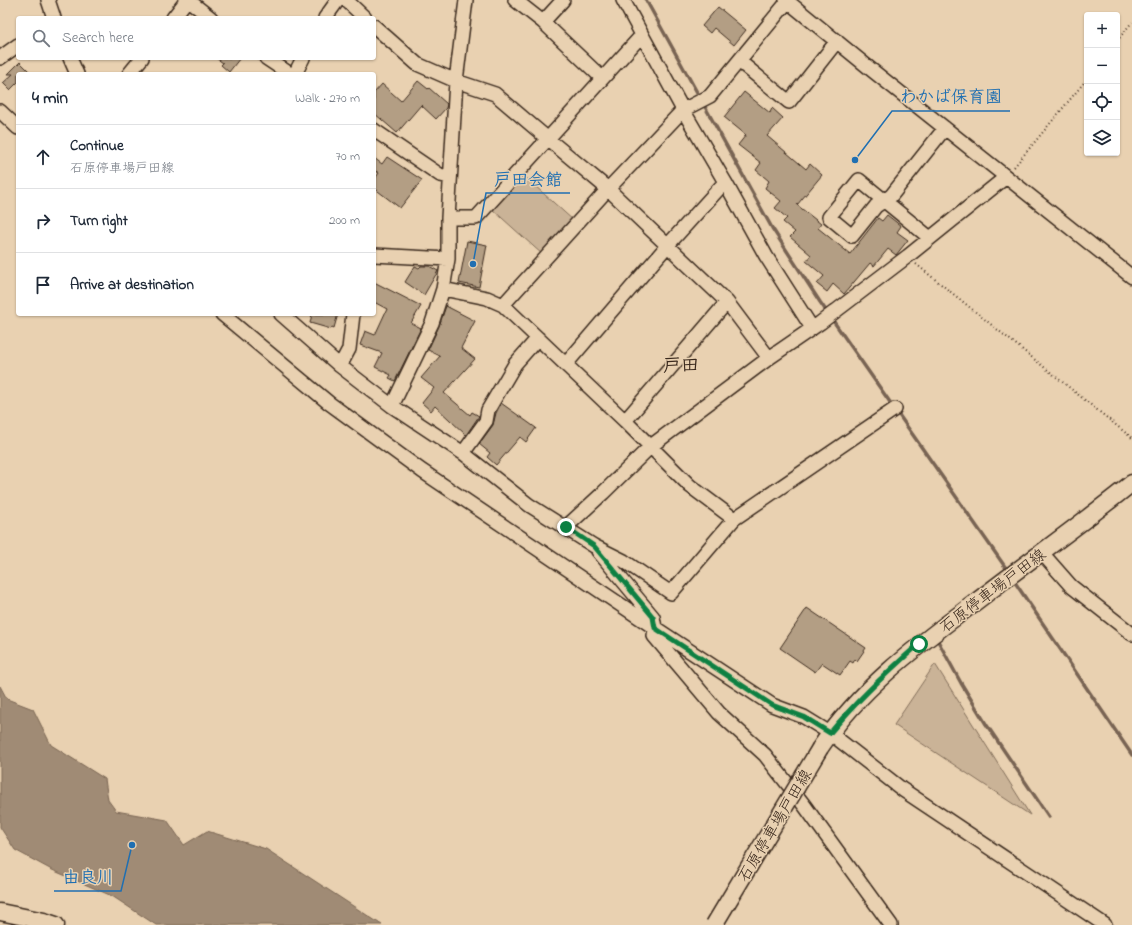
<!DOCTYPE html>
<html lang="en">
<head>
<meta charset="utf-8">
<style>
  :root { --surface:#fff; --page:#f2f2f3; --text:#1f2937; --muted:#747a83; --line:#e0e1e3 }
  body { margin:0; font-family:"Indie Flower","Klee One",sans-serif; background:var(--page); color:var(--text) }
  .controls { position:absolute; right:12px; top:12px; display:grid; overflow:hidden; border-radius:4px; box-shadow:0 1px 3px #0004 }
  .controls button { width:36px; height:36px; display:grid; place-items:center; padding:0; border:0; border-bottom:1px solid var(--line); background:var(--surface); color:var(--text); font:20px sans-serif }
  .stop { position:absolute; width:12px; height:12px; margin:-9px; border:3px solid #0b8043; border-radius:50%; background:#fff }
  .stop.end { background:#0b8043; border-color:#fff; box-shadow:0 1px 4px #0008 }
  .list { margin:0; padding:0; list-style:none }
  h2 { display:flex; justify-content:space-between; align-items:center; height:52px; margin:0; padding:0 16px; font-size:17px }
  h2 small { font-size:13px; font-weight:400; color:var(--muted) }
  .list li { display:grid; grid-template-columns:26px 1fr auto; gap:12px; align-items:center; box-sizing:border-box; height:64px; padding:0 16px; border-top:1px solid var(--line) }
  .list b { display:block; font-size:15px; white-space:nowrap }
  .list p { margin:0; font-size:13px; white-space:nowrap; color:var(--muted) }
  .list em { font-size:13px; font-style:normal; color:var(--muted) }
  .icon { flex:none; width:22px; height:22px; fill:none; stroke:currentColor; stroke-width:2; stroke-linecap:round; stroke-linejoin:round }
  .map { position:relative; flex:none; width:1132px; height:925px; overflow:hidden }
  .search { position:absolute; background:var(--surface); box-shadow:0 1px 3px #0004; left:16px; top:16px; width:360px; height:44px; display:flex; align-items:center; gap:10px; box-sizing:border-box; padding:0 14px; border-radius:4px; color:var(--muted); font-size:15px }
  .panel { position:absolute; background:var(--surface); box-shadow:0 1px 3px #0004; left:16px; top:72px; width:360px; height:244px; border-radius:4px }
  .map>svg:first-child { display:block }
  .green { fill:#cab397; stroke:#826e5a }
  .water { fill:#a08b74; stroke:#786452 }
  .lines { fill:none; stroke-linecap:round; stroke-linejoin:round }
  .stream { stroke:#786452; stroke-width:3.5 }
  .building { fill:#b39e84; stroke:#3b2a1e }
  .minor-casing { stroke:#3b2a1e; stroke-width:16 }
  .major-casing { stroke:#3b2a1e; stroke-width:19 }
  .path { stroke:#3b2a1e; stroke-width:2; stroke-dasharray:1 3; stroke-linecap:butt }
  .minor { stroke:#e9d1b1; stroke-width:13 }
  .major { stroke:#e9d1b1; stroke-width:16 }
  .major-bridge-casing { stroke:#3b2a1e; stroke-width:19; stroke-linecap:butt }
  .major-bridge { stroke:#e9d1b1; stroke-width:16 }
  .route { stroke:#0b8043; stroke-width:5 }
  .labels { text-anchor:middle; stroke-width:3; stroke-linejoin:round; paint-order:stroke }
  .street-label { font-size:16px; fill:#3b2a1e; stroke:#e9d1b1 }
  .quarter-label { font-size:18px; font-weight:bold; fill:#3b2a1e; stroke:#e9d1b1 }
  .leader { fill:none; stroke:#1f6fb2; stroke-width:1.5 }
  .callout-dot { fill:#1f6fb2; stroke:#e9d1b1; stroke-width:1.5 }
  .callout-label { font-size:17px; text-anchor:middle; font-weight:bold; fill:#1f6fb2; stroke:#e9d1b1; stroke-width:3; stroke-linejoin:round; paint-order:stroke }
</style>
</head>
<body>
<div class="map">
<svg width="1132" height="925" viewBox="0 0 1132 925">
  <rect width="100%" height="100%" fill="#e9d1b1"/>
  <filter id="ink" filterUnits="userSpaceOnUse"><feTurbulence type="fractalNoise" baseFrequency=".025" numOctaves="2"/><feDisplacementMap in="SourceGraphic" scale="8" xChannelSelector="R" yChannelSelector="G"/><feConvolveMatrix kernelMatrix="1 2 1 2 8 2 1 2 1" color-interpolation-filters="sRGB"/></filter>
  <g filter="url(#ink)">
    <path class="green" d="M523,175L574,221L543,255L492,209Z
      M935,664L1030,815L894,725Z"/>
    <path class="water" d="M0,686L7,699L33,709L51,745L105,779L108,800L116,811L167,820L184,845L207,831L266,849L382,925H156L112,896L50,869L15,850L0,827Z"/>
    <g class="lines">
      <path class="stream" d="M646,0L772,228L820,302L1008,571
        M1012,578L1132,755
        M938,641L961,683L986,724L1049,817"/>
    </g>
    <path class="building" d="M718,7L746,30L734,45L714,28L710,33L702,26Z
      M216,58H240L229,72L221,65L223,63Z
      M20,62L32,74H18V82L10,90L3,83L13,74H8Z
      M418,81L428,89L429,88L447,104L446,108L436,119L421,105L397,133L374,113V93L382,84L401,101Z
      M744,92L770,113L772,108L783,118L767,136L806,169L810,164L822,175L797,205L821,224L818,228L850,254L878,218L882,221L887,215L901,226L897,232L908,240L896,255L888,249L874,266L870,263L844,294L833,284L827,292L817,284L824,276L806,261L811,255L790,237L795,232L783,222L787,218L775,208L781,201L765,188L769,181L756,170L761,163L738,145L746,135L724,117Z
      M387,157L422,180L400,208L374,188V180L379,173L374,170V158L382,164Z
      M467,241L487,245L479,287L459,283Z
      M415,266L419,268L421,266H429L438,271L424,295L405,282Z
      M374,282L421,306L411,323L421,328L395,381L389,378L391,375L375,367L382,353L360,345L365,331L375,335L387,309L374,302Z
      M446,306L475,321L461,348L475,359L444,393L470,415L472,412L479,416L466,435L435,406L431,411L422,403L434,388L421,378L440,356L428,350L439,326Z
      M312,314H338L334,328L332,327L331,329L310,323Z
      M501,403L536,428L526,442L520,437L496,465L487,457L490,453L479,444L493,425L496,413Z
      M807,608L866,648L857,661L855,659L853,663L850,661L840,675L822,663L815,672L780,648Z"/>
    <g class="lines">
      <defs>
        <path id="minor" d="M48,0L54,18
          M188,0L211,18
          M346,0L365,18
          M515,0L543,22L602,78
          M623,0L683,110L725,182L766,256L812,328
          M786,0L873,71L1132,277
          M173,18L187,0
          M325,18L338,0
          M543,22L563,0
          M374,26L417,64L456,81L495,94L548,139L608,189L727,302L769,358
          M0,58L18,45
          M70,58L77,74
          M266,58L290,74
          M739,61L789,102L837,41
          M129,74L142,58
          M295,74L303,58
          M0,111L18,128
          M374,130L440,175L450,177
          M448,218H476L642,35
          M930,238L859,180L829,217L852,236L876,206L891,196L945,128
          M374,255L448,259
          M443,289L487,298L503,305L625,421L690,486L734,519
          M503,305L608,189L683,110L710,96L788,1
          M222,314L329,403L422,471L655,628L772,705L804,717L830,733L903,790L1105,925
          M281,314L340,366L392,406L463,453L529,505L594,546L624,561L671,593L734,519L895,409
          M566,364L667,246L725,182
          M340,366L349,349L353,314
          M392,406L432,323L443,289L448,259V218L456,81L466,0
          M625,421L727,302
          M463,453L486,421L488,410L515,364L538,338
          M566,527L603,493L651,446L769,358L820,323L908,256L1006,177
          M598,551L653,617L655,628L654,636L719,713L765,755L804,805L891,925
          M1042,553L1071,586L1132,634"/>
        <path id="major" d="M820,748C860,688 917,646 973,604C1026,563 1080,525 1132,483
          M0,912L44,921L56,925"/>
      </defs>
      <use href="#minor" class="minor-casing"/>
      <use href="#major" class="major-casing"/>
      <path class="path" d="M1117,41L1132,22
        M1014,167L1087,79
        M916,264L1132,438"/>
      <use href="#minor" class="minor"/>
      <use href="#major" class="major"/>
      <defs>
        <path id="major-bridge" d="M714,925L820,748"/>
      </defs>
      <use href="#major-bridge" class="major-bridge-casing"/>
      <use href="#major-bridge" class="major-bridge"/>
    </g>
  </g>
  <g class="lines" filter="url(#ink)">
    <path class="route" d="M566,527L594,546L653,617L655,628L772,705L804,717L830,733C857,700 887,672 919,644"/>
  </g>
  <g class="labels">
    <g class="street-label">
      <text transform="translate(992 590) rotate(-37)" y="6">石原停車場戸田線</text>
      <text transform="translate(774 825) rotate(-59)" y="6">石原停車場戸田線</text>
    </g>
    <g class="quarter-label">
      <text x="681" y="371">戸田</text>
    </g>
  </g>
  <path class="leader" d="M855 160L892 111H1010M473 264L486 193H570M132 845L121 891H54"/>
  <g class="callout-dot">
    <circle cx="855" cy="160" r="4"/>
    <circle cx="473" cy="264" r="4"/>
    <circle cx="132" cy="845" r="4"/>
  </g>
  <g class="callout-label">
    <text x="951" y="102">わかば保育園</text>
    <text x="528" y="185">戸田会館</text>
    <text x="88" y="883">由良川</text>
  </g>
</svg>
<div class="controls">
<button>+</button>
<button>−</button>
<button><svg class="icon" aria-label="locate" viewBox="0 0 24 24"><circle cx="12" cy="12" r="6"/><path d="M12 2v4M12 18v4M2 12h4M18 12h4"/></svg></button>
<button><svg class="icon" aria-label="layers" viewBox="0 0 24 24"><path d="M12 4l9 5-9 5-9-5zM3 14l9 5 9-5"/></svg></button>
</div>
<div class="stop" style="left:919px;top:644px"></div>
<div class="stop end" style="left:566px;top:527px"></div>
<div class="search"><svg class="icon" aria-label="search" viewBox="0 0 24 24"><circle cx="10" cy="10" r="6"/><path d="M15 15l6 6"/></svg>Search here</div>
<section class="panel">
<h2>4 min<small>Walk · 270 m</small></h2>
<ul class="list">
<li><svg class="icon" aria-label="ahead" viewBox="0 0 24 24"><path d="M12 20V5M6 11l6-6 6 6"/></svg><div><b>Continue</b><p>石原停車場戸田線</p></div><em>70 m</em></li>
<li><svg class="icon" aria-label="right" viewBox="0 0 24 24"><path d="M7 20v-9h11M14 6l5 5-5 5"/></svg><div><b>Turn right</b></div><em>200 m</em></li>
<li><svg class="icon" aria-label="arrive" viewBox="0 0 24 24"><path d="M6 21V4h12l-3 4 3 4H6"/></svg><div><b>Arrive at destination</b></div></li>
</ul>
</section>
</div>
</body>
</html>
